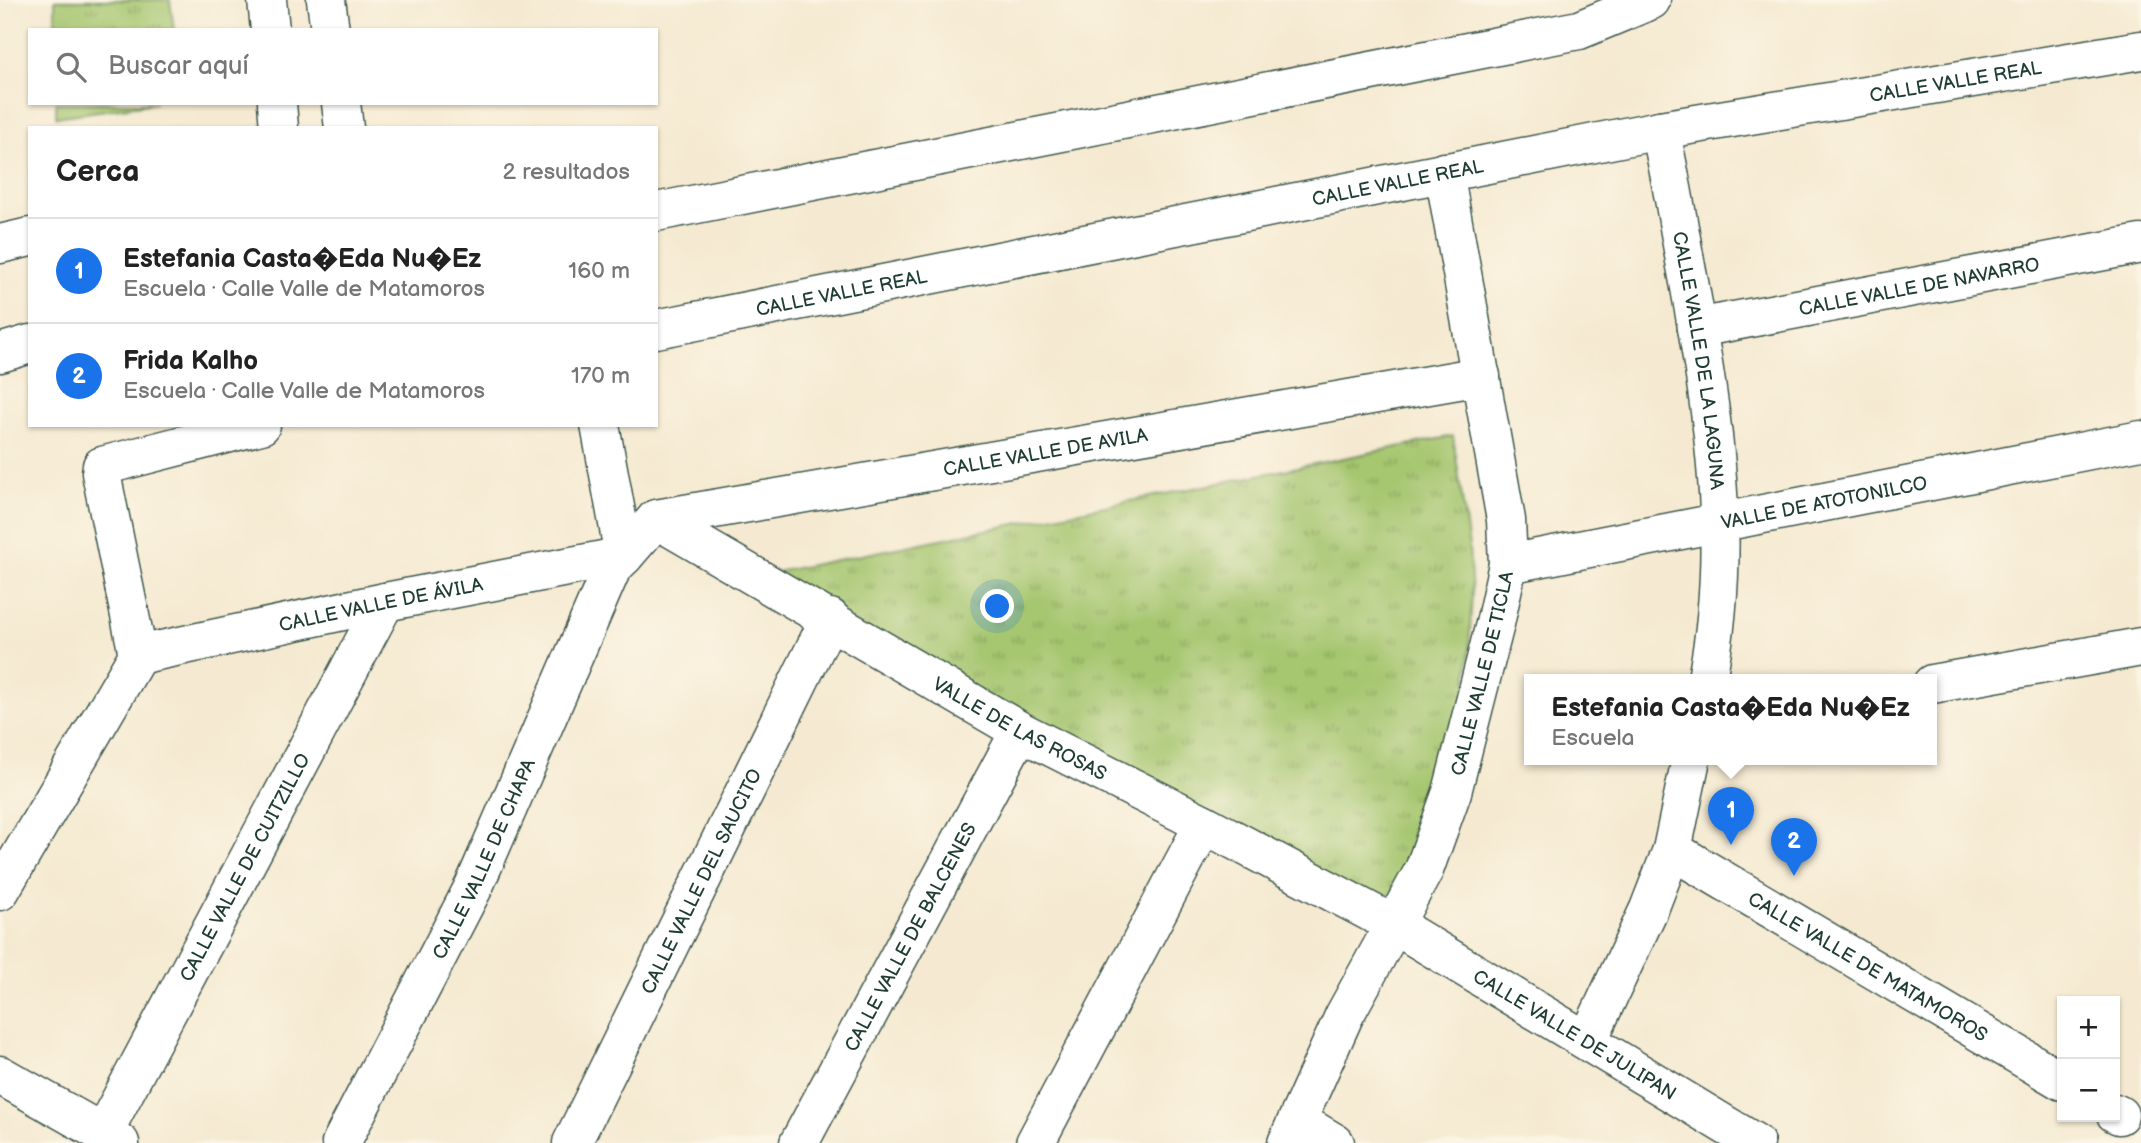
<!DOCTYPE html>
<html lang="es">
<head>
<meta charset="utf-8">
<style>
  :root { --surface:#fff; --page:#f2f2f2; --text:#222; --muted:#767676; --line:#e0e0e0; --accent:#1a73e8 }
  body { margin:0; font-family:"Balsamiq Sans",sans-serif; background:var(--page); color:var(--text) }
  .controls { position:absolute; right:21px; bottom:21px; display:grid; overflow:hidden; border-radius:0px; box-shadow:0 2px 5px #0004 }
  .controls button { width:63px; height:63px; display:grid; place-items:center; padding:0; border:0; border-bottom:2px solid var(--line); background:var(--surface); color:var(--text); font:35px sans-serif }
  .you { position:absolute; left:998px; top:607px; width:24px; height:24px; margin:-18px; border:5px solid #fff; border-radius:50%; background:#1a73e8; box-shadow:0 0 0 10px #1a73e833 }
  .badge { display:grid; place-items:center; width:46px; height:46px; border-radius:50%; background:var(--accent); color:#fff; font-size:23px; font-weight:700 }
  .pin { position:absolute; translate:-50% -58px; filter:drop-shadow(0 2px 4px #0008) }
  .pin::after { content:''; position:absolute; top:37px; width:24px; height:21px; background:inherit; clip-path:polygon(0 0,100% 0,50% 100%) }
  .popup { position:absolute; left:1524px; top:674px; width:413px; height:91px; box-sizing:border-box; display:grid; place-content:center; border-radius:0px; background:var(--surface); filter:drop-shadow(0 2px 5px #0005); font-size:23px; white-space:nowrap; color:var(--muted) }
  .popup b { font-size:26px; color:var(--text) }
  .popup::after { content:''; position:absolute; left:50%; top:100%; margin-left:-14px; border:14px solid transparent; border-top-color:var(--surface) }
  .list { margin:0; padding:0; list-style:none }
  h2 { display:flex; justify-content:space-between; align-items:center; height:91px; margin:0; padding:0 28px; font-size:30px }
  h2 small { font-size:23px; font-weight:400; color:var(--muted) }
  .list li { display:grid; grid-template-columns:46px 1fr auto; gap:21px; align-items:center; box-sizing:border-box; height:105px; padding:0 28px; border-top:2px solid var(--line) }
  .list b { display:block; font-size:26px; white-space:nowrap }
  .list p { margin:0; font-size:23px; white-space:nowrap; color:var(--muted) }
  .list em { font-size:23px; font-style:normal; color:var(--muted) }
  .icon { flex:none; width:38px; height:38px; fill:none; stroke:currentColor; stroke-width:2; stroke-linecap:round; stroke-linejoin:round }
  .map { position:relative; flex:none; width:2141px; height:1143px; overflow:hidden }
  .search { position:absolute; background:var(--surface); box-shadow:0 2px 5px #0004; left:28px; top:28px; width:630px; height:77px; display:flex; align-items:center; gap:18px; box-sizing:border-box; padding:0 24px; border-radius:0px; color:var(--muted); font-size:26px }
  .panel { position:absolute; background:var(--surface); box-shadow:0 2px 5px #0004; left:28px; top:126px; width:630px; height:301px; border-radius:0px }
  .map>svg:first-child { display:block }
  .grass { fill:url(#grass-tufts); stroke:#628252; stroke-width:2 }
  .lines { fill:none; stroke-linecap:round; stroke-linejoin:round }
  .minor-casing { stroke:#3f574c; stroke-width:41 }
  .minor { stroke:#fff; stroke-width:38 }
  .labels { text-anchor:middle; stroke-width:5; stroke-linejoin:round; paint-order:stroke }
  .street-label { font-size:19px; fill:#1f3d34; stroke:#fcf5e5 }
</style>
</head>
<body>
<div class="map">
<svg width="2141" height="1143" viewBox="0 0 2141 1143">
  <defs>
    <pattern id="grass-tufts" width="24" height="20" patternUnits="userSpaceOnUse" patternTransform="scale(1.75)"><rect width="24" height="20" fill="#a6c66f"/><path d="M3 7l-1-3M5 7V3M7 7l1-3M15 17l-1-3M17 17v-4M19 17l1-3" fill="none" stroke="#87a25c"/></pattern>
  </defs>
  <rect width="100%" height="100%" fill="#fcf5e5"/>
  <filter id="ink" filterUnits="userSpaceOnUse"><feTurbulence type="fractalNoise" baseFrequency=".0143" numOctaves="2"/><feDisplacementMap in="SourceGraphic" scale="14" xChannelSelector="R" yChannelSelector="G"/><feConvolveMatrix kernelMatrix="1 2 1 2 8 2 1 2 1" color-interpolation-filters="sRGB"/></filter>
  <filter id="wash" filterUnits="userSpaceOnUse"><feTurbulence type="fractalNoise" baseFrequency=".00686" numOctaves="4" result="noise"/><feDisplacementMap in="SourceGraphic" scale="28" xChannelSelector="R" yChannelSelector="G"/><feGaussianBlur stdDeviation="1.57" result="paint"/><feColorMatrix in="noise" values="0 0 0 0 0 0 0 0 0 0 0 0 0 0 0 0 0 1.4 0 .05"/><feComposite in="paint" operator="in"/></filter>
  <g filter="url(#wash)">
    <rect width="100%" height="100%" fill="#f5ead1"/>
    <path class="grass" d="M55,0H170L174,30H55Z
      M56,103H156L56,117Z
      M1453,436L1469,546L1472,595L1465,724L1439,814L1379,916L742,579Z"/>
  </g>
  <g filter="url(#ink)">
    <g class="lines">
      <defs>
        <g id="minor">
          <path d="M267,0L270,30"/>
          <path d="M326,0L330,30"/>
          <path d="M277,103L279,128"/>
          <path d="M341,103L344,128"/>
          <path id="s1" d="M1660,130C1672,180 1679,231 1689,282C1713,416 1734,542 1707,679"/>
          <path d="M656,212L1579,30L1651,0"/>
          <path d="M0,244L30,237"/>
          <path id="s2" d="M1697,328L2141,244"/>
          <path id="s3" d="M656,329L1660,130L2141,50"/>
          <path d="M0,353L30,344"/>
          <path id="s4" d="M656,519L1020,731L1204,824L1393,924L1755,1143"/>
          <path id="s5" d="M1508,564L2141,440"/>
          <path id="s6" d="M138,655L385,602L624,556L656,519L1481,376"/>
          <path d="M1932,684L2141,647"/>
          <path id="s7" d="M1672,850L2062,1081"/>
          <path d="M0,891L138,655L101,473L102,466L261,425"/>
          <path d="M1588,1040L1649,909L1672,850L1691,759"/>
          <path d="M0,1075L120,1143"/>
          <path d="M2115,1113L2119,1115"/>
          <path d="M1298,1121L1335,1143"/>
          <path id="s8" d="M103,1133L385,602"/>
          <path id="s9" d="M341,1143L474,886L612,568L624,556L600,425"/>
          <path id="s10" d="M572,1143L830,618"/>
          <path id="s11" d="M799,1143L1020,731"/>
          <path d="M1035,1143L1204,824"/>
          <path id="s12" d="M1287,1143L1344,1016L1424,870L1452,792L1495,624L1508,564L1506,520L1444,172"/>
        </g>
      </defs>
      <use href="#minor" class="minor-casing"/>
      <use href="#minor" class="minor"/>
    </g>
  </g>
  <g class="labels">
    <g class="street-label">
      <text dy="7" stroke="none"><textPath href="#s3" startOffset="1323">CALLE VALLE REAL</textPath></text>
      <text dy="7" stroke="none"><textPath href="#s3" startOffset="756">CALLE VALLE REAL</textPath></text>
      <text dy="7" stroke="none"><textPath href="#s2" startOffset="226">CALLE VALLE DE NAVARRO</textPath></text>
      <text dy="7" stroke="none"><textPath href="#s3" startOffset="189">CALLE VALLE REAL</textPath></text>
      <text dy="7" stroke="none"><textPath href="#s1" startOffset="234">CALLE VALLE DE LA LAGUNA</textPath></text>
      <text dy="7" stroke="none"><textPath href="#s6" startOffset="940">CALLE VALLE DE AVILA</textPath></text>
      <text dy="7" stroke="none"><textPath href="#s5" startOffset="322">VALLE DE ATOTONILCO</textPath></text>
      <text dy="7" stroke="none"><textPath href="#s6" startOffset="248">CALLE VALLE DE ÁVILA</textPath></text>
      <text dy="7" stroke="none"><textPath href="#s12" startOffset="511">CALLE VALLE DE TICLA</textPath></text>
      <text dy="7" stroke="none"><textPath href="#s4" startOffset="420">VALLE DE LAS ROSAS</textPath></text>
      <text dy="7" stroke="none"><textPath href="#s9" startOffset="318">CALLE VALLE DE CHAPA</textPath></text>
      <text dy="7" stroke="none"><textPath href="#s8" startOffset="301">CALLE VALLE DE CUITZILLO</textPath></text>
      <text dy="7" stroke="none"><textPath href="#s10" startOffset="292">CALLE VALLE DEL SAUCITO</textPath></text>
      <text dy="7" stroke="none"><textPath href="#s11" startOffset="234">CALLE VALLE DE BALCENES</textPath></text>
      <text dy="7" stroke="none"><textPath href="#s7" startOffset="228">CALLE VALLE DE MATAMOROS</textPath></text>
      <text dy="7" stroke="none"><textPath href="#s4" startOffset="1054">CALLE VALLE DE JULIPAN</textPath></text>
    </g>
  </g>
</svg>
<div class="controls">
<button>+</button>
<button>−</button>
</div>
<div class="you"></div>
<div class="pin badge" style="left:1731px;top:845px">1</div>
<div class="popup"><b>Estefania Casta�Eda Nu�Ez</b>Escuela</div>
<div class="pin badge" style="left:1794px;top:876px">2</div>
<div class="search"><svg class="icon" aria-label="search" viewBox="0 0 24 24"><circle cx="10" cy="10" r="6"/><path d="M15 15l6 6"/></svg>Buscar aquí</div>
<section class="panel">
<h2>Cerca<small>2 resultados</small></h2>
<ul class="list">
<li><span class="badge">1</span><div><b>Estefania Casta�Eda Nu�Ez</b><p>Escuela · Calle Valle de Matamoros</p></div><em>160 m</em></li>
<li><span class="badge">2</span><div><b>Frida Kalho</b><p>Escuela · Calle Valle de Matamoros</p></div><em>170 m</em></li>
</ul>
</section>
</div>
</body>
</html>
